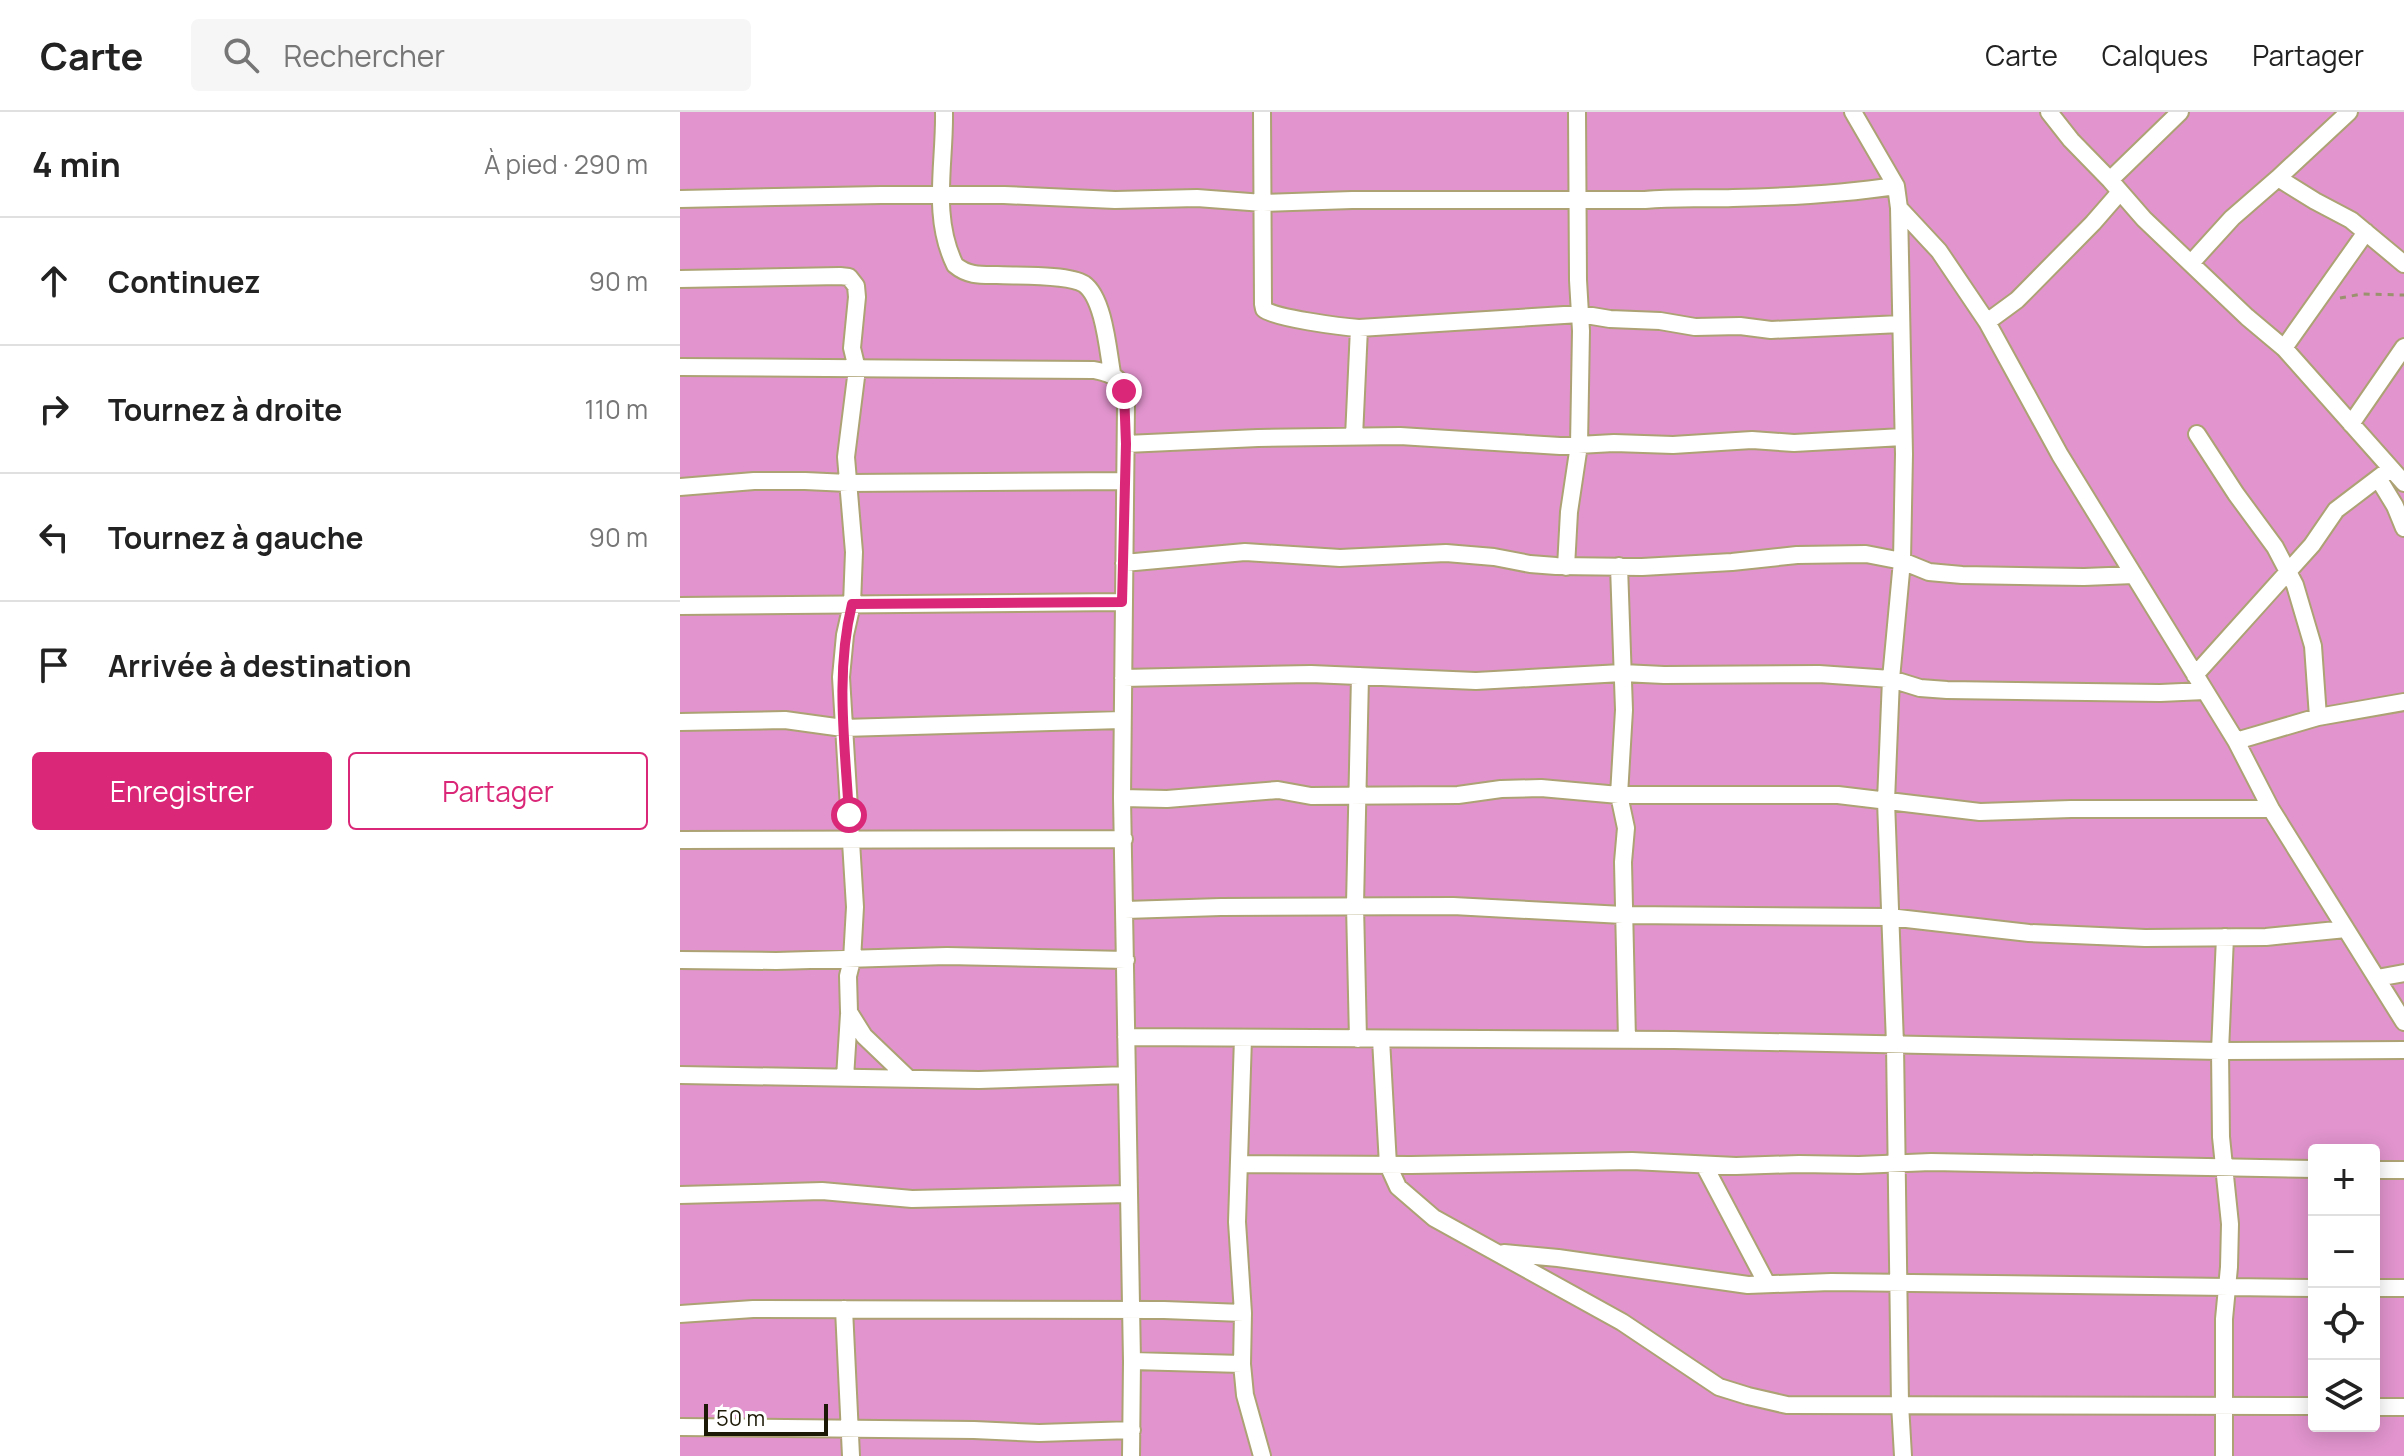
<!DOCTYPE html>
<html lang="fr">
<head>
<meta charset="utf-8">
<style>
  :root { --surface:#fff; --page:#f6f6f6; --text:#222; --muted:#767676; --line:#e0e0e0; --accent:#db2777 }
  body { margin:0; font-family:Manrope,sans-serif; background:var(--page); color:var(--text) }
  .controls { position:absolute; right:24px; bottom:24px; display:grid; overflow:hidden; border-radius:8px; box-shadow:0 4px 20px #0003 }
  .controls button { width:72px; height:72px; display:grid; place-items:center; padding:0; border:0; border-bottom:2px solid var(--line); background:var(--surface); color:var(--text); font:40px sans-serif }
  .scale { position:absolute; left:24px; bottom:20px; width:124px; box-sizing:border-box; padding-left:8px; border:4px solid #1d1907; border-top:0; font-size:22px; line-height:28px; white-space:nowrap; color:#1d1907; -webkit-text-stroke:6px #fff; paint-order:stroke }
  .stop { position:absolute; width:24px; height:24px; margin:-18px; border:6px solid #db2777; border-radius:50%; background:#fff }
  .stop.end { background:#db2777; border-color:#fff; box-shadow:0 2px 8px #0008 }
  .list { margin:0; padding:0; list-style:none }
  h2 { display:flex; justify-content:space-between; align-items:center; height:104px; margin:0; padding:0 32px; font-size:34px }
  h2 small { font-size:26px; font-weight:400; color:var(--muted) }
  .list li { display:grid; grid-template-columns:52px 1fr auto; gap:24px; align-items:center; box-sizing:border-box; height:128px; padding:0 32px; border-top:2px solid var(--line) }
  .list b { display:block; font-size:30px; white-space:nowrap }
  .list em { font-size:26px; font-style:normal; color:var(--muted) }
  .actions { display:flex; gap:16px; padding:24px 32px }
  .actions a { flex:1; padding:18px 0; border:2px solid var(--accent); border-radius:8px; text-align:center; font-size:28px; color:var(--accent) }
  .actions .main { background:var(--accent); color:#fff }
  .icon { flex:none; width:44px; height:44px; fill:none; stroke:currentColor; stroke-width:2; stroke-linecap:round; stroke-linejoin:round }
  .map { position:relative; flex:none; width:1724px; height:1344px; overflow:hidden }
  header { display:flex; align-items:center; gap:48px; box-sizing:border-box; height:112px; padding:0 40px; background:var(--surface); border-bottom:2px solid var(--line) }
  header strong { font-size:38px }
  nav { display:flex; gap:44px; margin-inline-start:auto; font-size:28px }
  .search { width:560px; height:72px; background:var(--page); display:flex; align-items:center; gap:20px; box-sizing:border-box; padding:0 28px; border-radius:8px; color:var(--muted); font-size:30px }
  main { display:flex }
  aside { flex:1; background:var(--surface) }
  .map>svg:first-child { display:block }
  .green { fill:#e194cd; fill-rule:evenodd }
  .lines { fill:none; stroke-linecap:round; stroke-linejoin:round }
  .minor-casing { stroke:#aca274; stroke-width:20 }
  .path { stroke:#9a926e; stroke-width:3; stroke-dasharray:6 6; stroke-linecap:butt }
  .minor { stroke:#fff; stroke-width:16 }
  .route { stroke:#db2777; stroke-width:10 }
</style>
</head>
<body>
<header>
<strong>Carte</strong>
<div class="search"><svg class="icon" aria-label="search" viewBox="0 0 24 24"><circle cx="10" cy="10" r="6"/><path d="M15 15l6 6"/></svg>Rechercher</div>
<nav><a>Carte</a><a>Calques</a><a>Partager</a></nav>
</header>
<main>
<aside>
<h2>4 min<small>À pied · 290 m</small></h2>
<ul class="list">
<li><svg class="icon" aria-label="ahead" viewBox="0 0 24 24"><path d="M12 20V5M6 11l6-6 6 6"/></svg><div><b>Continuez</b></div><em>90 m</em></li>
<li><svg class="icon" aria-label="right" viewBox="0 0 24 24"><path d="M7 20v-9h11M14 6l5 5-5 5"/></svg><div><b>Tournez à droite</b></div><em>110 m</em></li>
<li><svg class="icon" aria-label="left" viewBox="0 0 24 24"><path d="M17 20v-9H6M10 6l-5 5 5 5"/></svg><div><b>Tournez à gauche</b></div><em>90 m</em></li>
<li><svg class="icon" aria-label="arrive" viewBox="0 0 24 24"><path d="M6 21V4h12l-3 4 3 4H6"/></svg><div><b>Arrivée à destination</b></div></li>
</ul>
<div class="actions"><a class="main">Enregistrer</a><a>Partager</a></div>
</aside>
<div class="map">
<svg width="1724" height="1344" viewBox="0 0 1724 1344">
  <rect width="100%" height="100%" fill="#f0e6b6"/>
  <path class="green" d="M0,0H1724V1344H0ZM1634,1038H1694V1314H1634Z"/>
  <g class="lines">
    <defs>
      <path id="minor" d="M264,0C265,52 251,104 275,153C288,164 301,163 317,163C336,164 389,162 404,172C424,186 428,239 432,261
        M582,0L583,192L584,197C593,206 663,215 679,216L900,202L930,207L980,209L1015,215L1060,214L1091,218L1221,212
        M1173,0L1216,74L1219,96L1224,342L1222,449L1211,567L1206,689L1215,932L1220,1292L1223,1344
        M1369,0L1391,28L1430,68L1464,107L1567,205L1604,236L1724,371
        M1598,66L1669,0
        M1430,68L1500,0
        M0,87L201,83H324L435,88L517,86L583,91L672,88H965C995,85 1023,87 1053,86C1107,85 1162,82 1216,74
        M1219,96L1259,139L1307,210L1380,343L1556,629L1591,697L1724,910
        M1512,150L1552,106L1598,66L1635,89L1671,108L1724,152
        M0,167L160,164L169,165L176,174L177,185L172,236L177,257L166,345L174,440L172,492L165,523L161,565L175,795L172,848L168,864L169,900L184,924L229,967
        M1307,210L1337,188L1413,111L1440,80
        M1604,236L1686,120
        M0,255L414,258C439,263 443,268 446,293L442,686L452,1249L451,1344
        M1671,312L1724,235
        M1517,322L1556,382L1595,435L1615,473L1633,534L1638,605
        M674,325L679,216
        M446,332L578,326L720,324L880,334L934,331L993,333L1072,328L1114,331L1223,325
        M1698,366L1715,394L1724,416
        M0,375L74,369H125L168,371L445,369
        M444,451L565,440L660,446L766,441L814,445L850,452L876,454L962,455L1052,450L1117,443L1186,442L1222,449L1249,460L1282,463L1404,465L1454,463
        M939,454L944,598L939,683L946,716L943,750L947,928
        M886,455L889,400L899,333L901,219L898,168L897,0
        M0,494L442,490
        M1515,563L1632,433L1656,398L1710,357
        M443,566L631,562L796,569L942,561L984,563L1139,562L1211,567L1240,576L1267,578L1480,581L1525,579
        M0,610L105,608L163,616L442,608
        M1556,629L1638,605L1724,590
        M442,686L487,687L598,678L631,684L778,683L821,677L861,676L939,683H1158L1300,700L1391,697H1591
        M0,728L444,727
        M445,798L541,795L773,794L943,803L1209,805L1349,821L1465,826L1586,825L1666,817
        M0,848L96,849L267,844L446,848
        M1697,866L1724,861
        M446,925L994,928L1540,939L1724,938
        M563,926L557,1110L563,1201L562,1252L565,1283L582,1344
        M678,927L675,793L680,564
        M701,927L708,1053L718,1075L754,1106L942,1210L1039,1275L1068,1284L1107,1293L1634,1294
        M0,963L299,968L447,963
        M165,966L169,902
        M561,1052L731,1053L952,1049L1056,1054L1119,1052L1179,1053L1251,1050L1634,1057
        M1024,1053L1087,1172
        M1694,1058H1724
        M0,1083L142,1079L232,1087L449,1082
        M824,1141L878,1146L1068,1173L1151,1170L1634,1176
        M1694,1176H1724
        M164,1197L171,1344
        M0,1202L73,1197L484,1198L563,1201
        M452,1249L562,1252
        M1694,1295H1724
        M0,1315L294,1318L359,1321L452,1318
        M1544,1344V1207L1549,1155L1550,1112L1541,1025L1540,939L1545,825"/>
    </defs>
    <use href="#minor" class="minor-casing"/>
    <path class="path" d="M1660,186L1682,182L1724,183"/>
    <use href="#minor" class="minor"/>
  </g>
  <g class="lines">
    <path class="route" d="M169,703C165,632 155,562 172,492L442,490L446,332L444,279"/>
  </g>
</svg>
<div class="controls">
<button>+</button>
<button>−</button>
<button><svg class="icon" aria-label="locate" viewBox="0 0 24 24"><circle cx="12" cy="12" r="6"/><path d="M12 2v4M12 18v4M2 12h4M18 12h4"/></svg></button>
<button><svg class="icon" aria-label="layers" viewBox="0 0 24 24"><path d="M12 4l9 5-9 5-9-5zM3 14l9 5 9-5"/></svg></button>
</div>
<div class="scale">50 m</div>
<div class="stop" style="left:169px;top:703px"></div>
<div class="stop end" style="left:444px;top:279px"></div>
</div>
</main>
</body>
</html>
